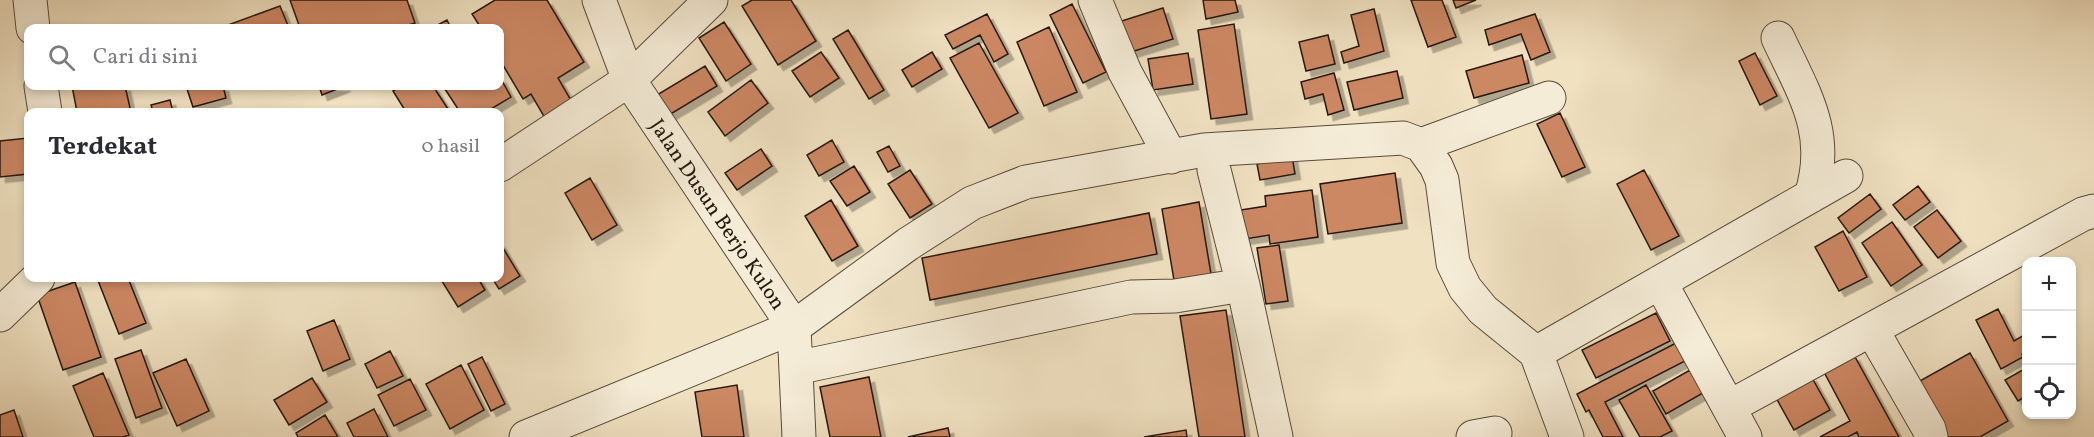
<!DOCTYPE html>
<html lang="id">
<head>
<meta charset="utf-8">
<style>
  :root { --surface:#fff; --page:#f2f2f3; --text:#2b2b33; --muted:#7c7c81; --line:#e1e1e2 }
  body { margin:0; font-family:Vollkorn,serif; background:var(--page); color:var(--text) }
  .controls { position:absolute; right:18px; bottom:18px; display:grid; overflow:hidden; border-radius:12px; box-shadow:0 3px 9px #0003 }
  .controls button { width:54px; height:54px; display:grid; place-items:center; padding:0; border:0; border-bottom:2px solid var(--line); background:var(--surface); color:var(--text); font:30px sans-serif }
  .list { margin:0; padding:0; list-style:none }
  h2 { display:flex; justify-content:space-between; align-items:center; height:78px; margin:0; padding:0 24px; font-size:26px }
  h2 small { font-size:20px; font-weight:400; color:var(--muted) }
  .icon { flex:none; width:33px; height:33px; fill:none; stroke:currentColor; stroke-width:2; stroke-linecap:round; stroke-linejoin:round }
  .map { position:relative; flex:none; width:2094px; height:437px; overflow:hidden }
  .search { position:absolute; background:var(--surface); box-shadow:0 3px 9px #0003; left:24px; top:24px; width:480px; height:66px; display:flex; align-items:center; gap:15px; box-sizing:border-box; padding:0 21px; border-radius:12px; color:var(--muted); font-size:22px }
  .panel { position:absolute; background:var(--surface); box-shadow:0 3px 9px #0003; left:24px; top:108px; width:480px; height:174px; border-radius:12px }
  .map>svg:first-child { display:block }
  .building { fill:#cc8763; stroke:#25190d; stroke-width:1.5; filter:url(#shadow) }
  .lines { fill:none; stroke-linecap:round; stroke-linejoin:round }
  .minor-casing { stroke:#584b3a; stroke-width:35 }
  .minor { stroke:#f5ecd7; stroke-width:33 }
  .labels { text-anchor:middle; stroke-width:4.5; stroke-linejoin:round; paint-order:stroke }
  .street-label { font-size:21px; fill:#25190d; stroke:#f5ecd7 }
</style>
</head>
<body>
<div class="map">
<svg width="2094" height="437" viewBox="0 0 2094 437">
  <defs>
    <filter id="shadow"><feDropShadow dx="5.5" dy="5.5" stdDeviation="0" flood-color="#0004"/></filter>
  </defs>
  <rect width="100%" height="100%" fill="#f0e1c1"/>
  <filter id="stains"><feTurbulence type="fractalNoise" baseFrequency=".00333" numOctaves="4"/><feColorMatrix values="0 0 0 0 .2 0 0 0 0 .09 0 0 0 0 .02 0 0 0 .5 -.17"/></filter>
  <radialGradient id="worn" r=".72"><stop offset=".6" stop-color="#630" stop-opacity="0"/><stop offset="1" stop-color="#630" stop-opacity=".3"/></radialGradient>
  <path class="building" d="M290,0H407L415,23L399,28H300Z
    M495,0H547L584,62L558,78L576,109L549,125L531,94L523,99L500,60V28H481L472,14Z
    M752,0H791L816,41L778,65L742,6Z
    M1203,0H1235L1238,12L1206,19Z
    M1411,0H1442L1456,37L1428,47Z
    M1453,0H1476L1456,8Z
    M1072,4L1106,72L1083,83L1050,15Z
    M280,6L289,28H220Z
    M1163,8L1173,39L1118,56L1109,25Z
    M1374,9L1384,51L1344,63L1341,52L1359,46L1351,15Z
    M987,14L1008,54L994,62L980,35L953,49L945,35Z
    M1535,14L1550,52L1531,60L1521,34L1489,45L1485,30Z
    M447,20L451,28H432Z
    M724,22L751,64L726,81L699,38Z
    M1234,24L1247,114L1211,119L1198,30Z
    M1049,27L1077,92L1044,106L1017,42Z
    M848,30L884,90L869,99L833,39Z
    M1328,35L1335,64L1306,71L1299,42Z
    M979,43L1018,113L989,128L950,58Z
    M821,52L839,78L810,97L792,71Z
    M932,52L942,69L912,87L902,70Z
    M1188,53L1193,84L1153,90L1148,59Z
    M1755,53L1777,96L1760,105L1739,61Z
    M1522,55L1529,83L1474,98L1466,71Z
    M705,66L717,86L669,115L657,95Z
    M1397,71L1403,98L1354,110L1347,82Z
    M1334,73L1344,110L1328,115L1323,94L1305,99L1301,82Z
    M500,77L511,97L486,112H460L443,86H500Z
    M751,80L768,103L725,136L708,112Z
    M72,86H125L131,112H77Z
    M200,86H223L226,98L193,107L187,89Z
    M319,86H345L322,95Z
    M401,86H433L450,112H406L393,91Z
    M170,100L173,112H153L151,105Z
    M1560,113L1585,167L1562,177L1537,124Z
    M28,138V174L0,177V141Z
    M832,140L844,162L819,176L807,155Z
    M889,146L900,166L888,172L877,152Z
    M761,149L772,166L737,190L725,173Z
    M1292,156L1295,174L1260,180L1257,164Z
    M854,166L870,192L847,206L830,181Z
    M910,170L932,204L910,218L888,184Z
    M1644,170L1679,236L1651,250L1617,184Z
    M1395,173L1402,223L1328,234L1320,184Z
    M590,178L617,225L592,240L565,193Z
    M1918,186L1930,202L1905,220L1893,205Z
    M1312,190L1318,237L1270,244L1269,235L1239,240L1234,211L1266,206L1265,196Z
    M1870,194L1881,209L1849,233L1838,218Z
    M831,200L858,246L832,261L805,216Z
    M1199,202L1213,286L1176,292L1162,209Z
    M1937,210L1961,241L1938,258L1914,227Z
    M1149,213L1157,254L930,300L922,258Z
    M1892,222L1922,265L1891,286L1862,243Z
    M1843,231L1867,277L1839,291L1815,247Z
    M500,243L520,276L499,289L492,278H500Z
    M1279,245L1288,301L1266,304L1257,248Z
    M97,278H128L146,323L119,334Z
    M440,278H478L485,290L458,307Z
    M75,282L101,357L63,370L37,295Z
    M1998,309L2014,341L2026,334V351L2022,354L2023,357L2001,369L1976,320Z
    M1226,310L1245,437H1199L1180,316Z
    M1656,313L1670,341L1596,378L1582,350Z
    M334,320L350,359L323,371L307,331Z
    M1678,342L1687,360L1605,402L1623,437H1603L1589,410L1586,412L1577,394Z
    M141,350L162,408L136,418L115,359Z
    M390,351L403,376L377,388L365,364Z
    M1970,353L2008,421L1980,437H1948L1918,382Z
    M1854,355L1899,437H1859L1857,432L1848,437H1820L1850,421L1824,372Z
    M482,357L505,404L491,411L468,364Z
    M186,359L209,411L177,426L153,373Z
    M461,365L484,410L450,429L426,384Z
    M2026,368V396L2018,401L2005,380Z
    M1690,370L1703,393L1666,414L1653,391Z
    M103,373L129,435L123,437H94L73,386Z
    M1811,376L1830,410L1794,430L1775,396Z
    M869,377L881,437H830L820,387Z
    M312,378L327,402L289,425L274,400Z
    M410,379L426,410L394,426L378,395Z
    M737,385L744,437H702L695,392Z
    M1646,385L1672,431L1660,437H1640L1619,400Z
    M374,409L388,437H354L347,423Z
    M14,410L23,437H0V415Z
    M325,415L338,437H298L296,433Z
    M948,428L950,437H908Z
    M1186,430L1187,437H1144Z"/>
  <g class="lines">
    <defs>
      <path id="minor" d="M30,0L33,28
        M599,0L629,80L794,327L799,437
        M1095,0L1125,72L1171,157
        M1778,38C1804,94 1831,133 1811,196
        M41,86L45,112
        M1421,145L1549,98
        M500,165L629,80L711,0
        M1214,170L1243,285L1276,437
        M1660,282L1745,437
        M0,315L38,278
        M1872,330L1929,429L1931,437
        M1536,353L1846,176
        M796,368L1131,297L1175,296L1243,285
        M1729,407L2083,214L2094,211
        M526,437L794,327L908,244L972,203L1026,182L1204,150L1403,138L1421,145L1436,166L1442,180L1453,263L1465,288L1483,310L1536,353L1567,437
        M1473,437L1495,433"/>
    </defs>
    <use href="#minor" class="minor-casing"/>
    <use href="#minor" class="minor"/>
  </g>
  <g class="labels">
    <g class="street-label">
      <text transform="translate(718 214) rotate(56)" y="7">Jalan Dusun Berjo Kulon</text>
    </g>
  </g>
  <rect width="100%" height="100%" filter="url(#stains)"/>
  <rect width="100%" height="100%" fill="url(#worn)"/>
</svg>
<div class="controls">
<button>+</button>
<button>−</button>
<button><svg class="icon" aria-label="locate" viewBox="0 0 24 24"><circle cx="12" cy="12" r="6"/><path d="M12 2v4M12 18v4M2 12h4M18 12h4"/></svg></button>
</div>
<div class="search"><svg class="icon" aria-label="search" viewBox="0 0 24 24"><circle cx="10" cy="10" r="6"/><path d="M15 15l6 6"/></svg>Cari di sini</div>
<section class="panel">
<h2>Terdekat<small>0 hasil</small></h2>
<ul class="list">
</ul>
</section>
</div>
</body>
</html>
